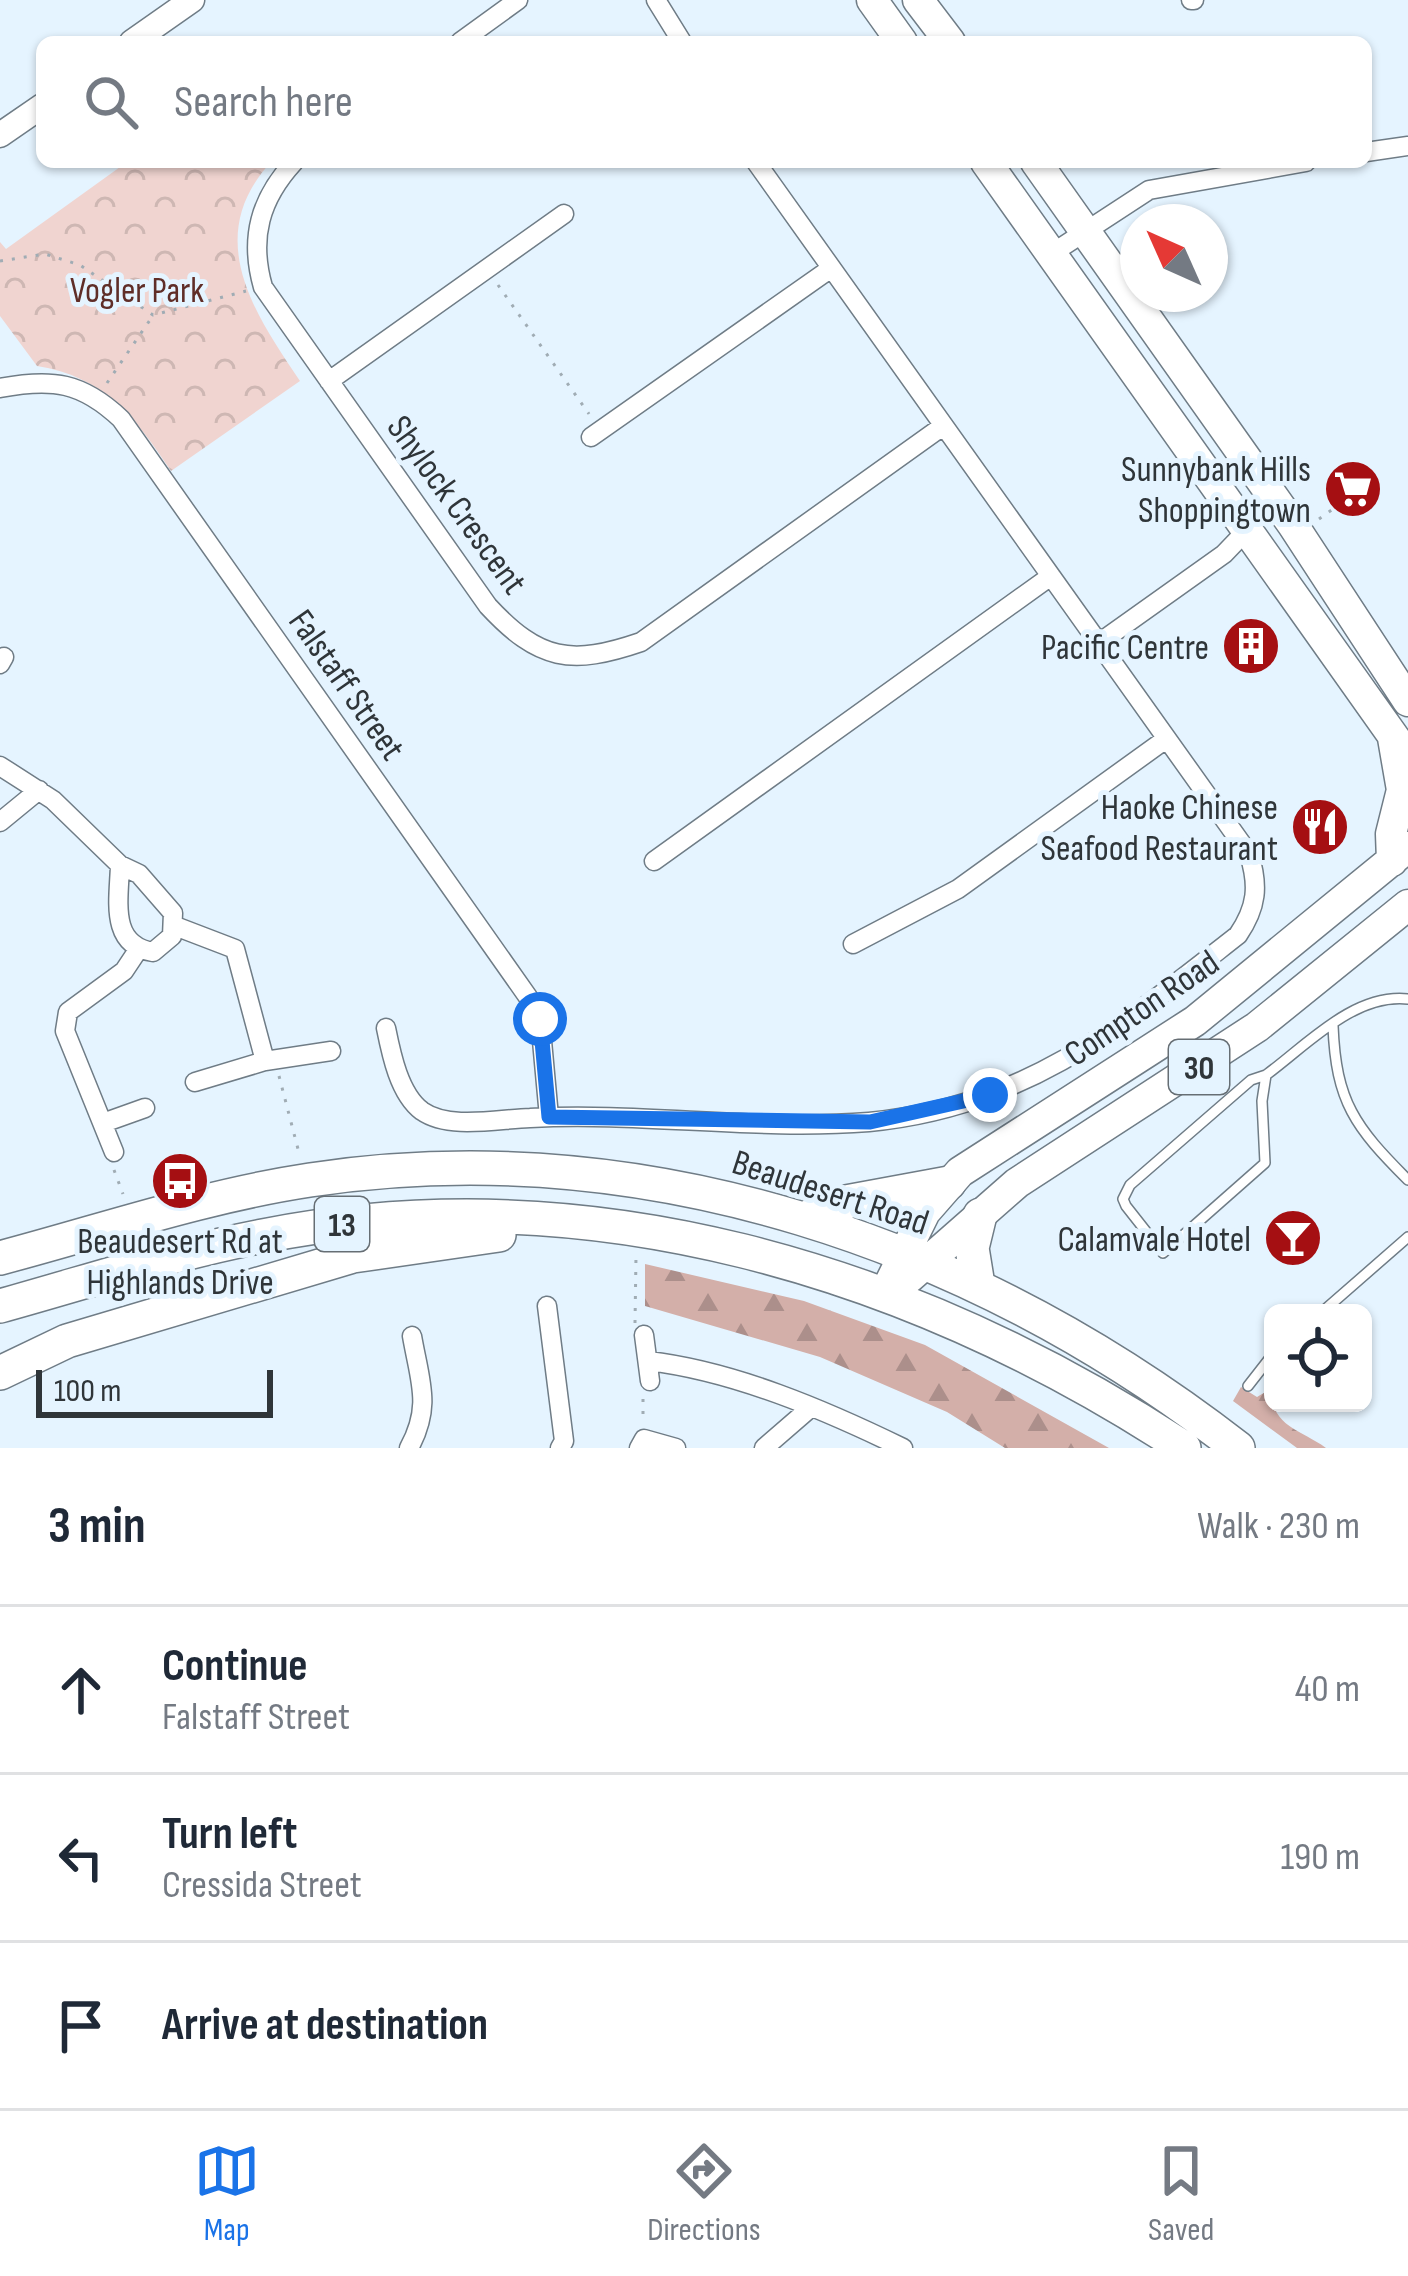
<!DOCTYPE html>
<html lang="en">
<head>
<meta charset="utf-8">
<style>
  :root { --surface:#fff; --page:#f2f2f3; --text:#1f2937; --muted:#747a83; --line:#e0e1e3; --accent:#1a73e8 }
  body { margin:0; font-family:"Sofia Sans Condensed",sans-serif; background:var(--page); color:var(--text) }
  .controls { position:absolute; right:36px; bottom:36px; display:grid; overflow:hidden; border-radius:18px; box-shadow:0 3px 9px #0004 }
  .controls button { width:108px; height:108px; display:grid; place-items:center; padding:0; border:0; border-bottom:3px solid var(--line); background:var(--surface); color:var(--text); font:60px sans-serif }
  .compass { position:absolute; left:1120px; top:204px; width:108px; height:108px; border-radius:50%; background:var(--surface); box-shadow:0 3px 9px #0004; rotate:315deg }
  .scale { position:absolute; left:36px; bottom:30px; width:237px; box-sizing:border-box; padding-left:12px; border:6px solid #2f3539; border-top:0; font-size:33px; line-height:42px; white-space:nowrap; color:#2f3539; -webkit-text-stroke:9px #e5f4ff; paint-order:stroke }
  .stop { position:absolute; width:36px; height:36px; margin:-27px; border:9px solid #1a73e8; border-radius:50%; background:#fff }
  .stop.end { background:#1a73e8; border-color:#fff; box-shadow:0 3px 12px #0008 }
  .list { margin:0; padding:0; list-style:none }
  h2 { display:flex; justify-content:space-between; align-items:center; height:156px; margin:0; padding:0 48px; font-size:51px }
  h2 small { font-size:39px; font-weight:400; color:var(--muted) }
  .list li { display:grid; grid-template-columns:78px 1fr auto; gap:36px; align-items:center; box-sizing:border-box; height:168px; padding:0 48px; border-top:3px solid var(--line) }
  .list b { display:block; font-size:45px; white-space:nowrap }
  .list p { margin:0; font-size:39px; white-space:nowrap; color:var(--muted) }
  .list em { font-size:39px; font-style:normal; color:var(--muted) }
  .icon { flex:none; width:66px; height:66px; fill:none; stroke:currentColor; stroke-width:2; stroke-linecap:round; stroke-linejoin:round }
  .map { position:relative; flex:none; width:1408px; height:1448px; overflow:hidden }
  .search { position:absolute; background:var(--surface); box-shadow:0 3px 9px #0004; left:36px; right:36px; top:36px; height:132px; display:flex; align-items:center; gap:30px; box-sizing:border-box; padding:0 42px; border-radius:18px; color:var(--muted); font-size:45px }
  .sheet { height:660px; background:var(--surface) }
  nav { display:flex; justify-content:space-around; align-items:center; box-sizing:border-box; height:168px; border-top:3px solid var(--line); background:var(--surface); font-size:33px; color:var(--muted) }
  nav a { display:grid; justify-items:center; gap:6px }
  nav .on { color:var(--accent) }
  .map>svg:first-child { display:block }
  .forest { fill:url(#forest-firs) }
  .park { fill:url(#park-crowns) }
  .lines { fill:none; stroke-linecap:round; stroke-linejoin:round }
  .service-casing { stroke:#6f7c86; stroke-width:12 }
  .minor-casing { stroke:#6f7c86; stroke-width:21 }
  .tertiary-casing { stroke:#6f7c86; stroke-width:27 }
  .primary-casing { stroke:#6f7c86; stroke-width:33 }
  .trunk-casing { stroke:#6f7c86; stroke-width:36 }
  .path { stroke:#a0acb4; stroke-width:3; stroke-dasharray:3 9; stroke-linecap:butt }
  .service { stroke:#fff; stroke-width:9 }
  .minor { stroke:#fff; stroke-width:18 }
  .tertiary { stroke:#fff; stroke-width:24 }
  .primary { stroke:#fff; stroke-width:30 }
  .trunk { stroke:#fff; stroke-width:33 }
  .route { stroke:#1a73e8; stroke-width:15 }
  .labels { text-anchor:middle; stroke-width:10; stroke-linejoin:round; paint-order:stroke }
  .shield { fill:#e5f4ff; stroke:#666e74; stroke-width:3 }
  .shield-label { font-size:33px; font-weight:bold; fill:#2f3539 }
  .park-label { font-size:36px; fill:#5f2d27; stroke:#e5f4ff }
  .poi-label { font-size:36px; fill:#2f3539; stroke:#e5f4ff; text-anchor:end }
  .street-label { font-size:36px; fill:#2f3539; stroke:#e5f4ff }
</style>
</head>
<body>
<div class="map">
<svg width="1408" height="1448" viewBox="0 0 1408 1448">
  <defs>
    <pattern id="forest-firs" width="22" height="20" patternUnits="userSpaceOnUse" patternTransform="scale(3)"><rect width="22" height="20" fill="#d3afa9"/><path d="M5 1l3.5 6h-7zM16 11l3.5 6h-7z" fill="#ac8f8b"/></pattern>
    <pattern id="park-crowns" width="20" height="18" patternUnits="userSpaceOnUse" patternTransform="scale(3)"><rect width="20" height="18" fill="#f0d4d0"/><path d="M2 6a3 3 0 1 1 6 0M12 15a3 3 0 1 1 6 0" fill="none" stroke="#ceb7b3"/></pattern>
  </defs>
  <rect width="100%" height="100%" fill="#e5f4ff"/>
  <path class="forest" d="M645,1264L804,1301L925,1345L1109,1448H1005L947,1412L820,1357L645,1306Z
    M1241,1387L1257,1397L1272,1388C1270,1427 1300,1429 1326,1448H1297L1233,1401Z"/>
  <path class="park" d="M127,162H271C202,237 254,313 300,381L171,471C136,418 103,376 37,366L0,316V242L6,249Z"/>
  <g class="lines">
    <defs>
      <path id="service" d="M1333,1026C1336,1102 1355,1127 1408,1180
        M1266,1075L1262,1101L1265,1163L1163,1253L1126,1206L1123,1199L1130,1185L1251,1080L1266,1075C1307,1045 1354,993 1408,999
        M1321,1313L1408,1237
        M1248,1386L1273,1354"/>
      <path id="minor" d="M656,0L682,42
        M1191,0H1194
        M460,42L518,0
        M1366,152L1408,146
        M294,162C260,199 249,238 263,287L488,606C539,661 571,666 641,642L943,426
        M1051,254L1149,190L1306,162
        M329,381L564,214
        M0,388C52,378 82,382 121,419L528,997L540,1019L549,1117
        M591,437L830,269
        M1099,643L1224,554L1247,530
        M0,664L4,657
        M0,766L53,800L120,865
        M0,822L39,790
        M654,861L1051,576
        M120,865L139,874L173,913L172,936L153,952C109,945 119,900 120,865Z
        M175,926L235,949L265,1061
        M853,944L958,889L1166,739
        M386,1028C391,1053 399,1094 422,1111C449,1130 498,1119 530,1118C642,1112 756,1131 869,1122C910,1118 954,1108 993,1093C1087,1057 1160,996 1238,935C1257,907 1259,886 1249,854L756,162
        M195,1082L265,1061L331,1051
        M103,1123L145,1108
        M114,1152L65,1031L68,1012L124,971L138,950
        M547,1306L564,1441L560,1448
        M644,1335L650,1381
        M648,1361C734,1371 825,1410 903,1448
        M409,1448C432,1406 420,1382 412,1336
        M639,1448L644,1439L676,1448
        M764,1448L809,1409"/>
      <path id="tertiary" d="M132,42L192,0
        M0,135L42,106"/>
      <path id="primary" d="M872,0L902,42
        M918,0L950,42
        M986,162L1408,757
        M1036,162L1293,525L1408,701
        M1392,861L1391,834L1402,790L1393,738
        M910,1277L1017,1183L1257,1027L1408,905
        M886,1291L925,1212L960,1172L1195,1021L1408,847"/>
      <path id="trunk" d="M806,1218L835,1204L949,1183
        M0,1258C102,1231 204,1196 310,1180C645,1130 974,1243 1238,1448
        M978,1285L972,1248L980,1215
        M0,1306C87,1282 174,1253 263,1236C588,1172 911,1269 1184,1448
        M0,1373L67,1341L353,1256L499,1235"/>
    </defs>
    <use href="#service" class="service-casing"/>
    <use href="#minor" class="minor-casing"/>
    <use href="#tertiary" class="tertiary-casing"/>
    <use href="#primary" class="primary-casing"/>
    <use href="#trunk" class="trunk-casing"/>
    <path class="path" d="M0,261L45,254L80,265L153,315L246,291
      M498,285L589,414
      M107,383L152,317
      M1319,519L1379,476
      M279,1076L298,1149
      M114,1170L123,1194
      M635,1323L636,1256
      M643,1399V1419"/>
    <use href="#service" class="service"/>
    <use href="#minor" class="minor"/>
    <use href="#tertiary" class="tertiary"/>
    <use href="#primary" class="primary"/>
    <use href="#trunk" class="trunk"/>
  </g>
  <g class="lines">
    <path class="route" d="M540,1019L549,1117L870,1122L990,1095"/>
  </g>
  <defs>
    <symbol id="supermarket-disc" viewBox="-11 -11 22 22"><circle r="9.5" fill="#a50f12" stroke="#e5f4ff"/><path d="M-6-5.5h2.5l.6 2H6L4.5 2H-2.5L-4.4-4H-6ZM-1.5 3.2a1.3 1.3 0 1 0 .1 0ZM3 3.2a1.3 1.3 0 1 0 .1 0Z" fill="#fff"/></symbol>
    <symbol id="building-disc" viewBox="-11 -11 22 22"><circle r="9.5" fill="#a50f12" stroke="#e5f4ff"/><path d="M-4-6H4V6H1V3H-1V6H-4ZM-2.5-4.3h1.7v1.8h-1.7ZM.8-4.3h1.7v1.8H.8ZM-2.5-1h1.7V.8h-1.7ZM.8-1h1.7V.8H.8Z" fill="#fff"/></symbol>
    <symbol id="restaurant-disc" viewBox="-11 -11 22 22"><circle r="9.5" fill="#a50f12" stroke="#e5f4ff"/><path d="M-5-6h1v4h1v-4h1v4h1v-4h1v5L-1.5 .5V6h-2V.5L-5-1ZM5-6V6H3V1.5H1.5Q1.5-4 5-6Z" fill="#fff"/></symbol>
    <symbol id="bus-disc" viewBox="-11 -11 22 22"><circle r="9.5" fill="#a50f12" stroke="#e5f4ff"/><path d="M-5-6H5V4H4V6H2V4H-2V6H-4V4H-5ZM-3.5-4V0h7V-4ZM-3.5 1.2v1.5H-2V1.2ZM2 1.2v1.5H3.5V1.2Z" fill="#fff"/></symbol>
    <symbol id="bar-disc" viewBox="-11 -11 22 22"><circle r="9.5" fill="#a50f12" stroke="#e5f4ff"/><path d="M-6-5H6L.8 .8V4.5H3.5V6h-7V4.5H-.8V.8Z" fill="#fff"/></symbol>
  </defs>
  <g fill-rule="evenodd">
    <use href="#supermarket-disc" x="1320" y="456" width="66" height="66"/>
    <use href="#building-disc" x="1218" y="613" width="66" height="66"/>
    <use href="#restaurant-disc" x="1287" y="794" width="66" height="66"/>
    <use href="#bus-disc" x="147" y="1148" width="66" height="66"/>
    <use href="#bar-disc" x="1260" y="1205" width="66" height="66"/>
  </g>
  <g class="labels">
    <g class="shield">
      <rect x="1169" y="1040" width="60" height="54" rx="9"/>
      <rect x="315" y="1197" width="54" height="54" rx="9"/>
    </g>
    <g class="shield-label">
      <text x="1199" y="1079">30</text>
      <text x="342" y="1236">13</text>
    </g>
    <g class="park-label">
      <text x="137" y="302">Vogler Park</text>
    </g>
    <g class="poi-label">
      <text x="1311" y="481">Sunnybank Hills<tspan x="1311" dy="41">Shoppingtown</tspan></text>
      <text x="1209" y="659">Pacific Centre</text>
      <text x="1278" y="819">Haoke Chinese<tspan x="1278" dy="41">Seafood Restaurant</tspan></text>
      <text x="1251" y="1251">Calamvale Hotel</text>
      <text x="180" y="1253" text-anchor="middle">Beaudesert Rd at<tspan x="180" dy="41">Highlands Drive</tspan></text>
    </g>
    <g class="street-label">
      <text transform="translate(458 504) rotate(54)" y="13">Shylock Crescent</text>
      <text transform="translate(348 684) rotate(55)" y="13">Falstaff Street</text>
      <text transform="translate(1141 1007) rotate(-34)" y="13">Compton Road</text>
      <text transform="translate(831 1191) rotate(18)" y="13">Beaudesert Road</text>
    </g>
  </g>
</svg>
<div class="controls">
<button><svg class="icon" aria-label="locate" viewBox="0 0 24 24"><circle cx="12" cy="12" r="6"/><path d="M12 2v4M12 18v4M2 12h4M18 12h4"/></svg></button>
</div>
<svg class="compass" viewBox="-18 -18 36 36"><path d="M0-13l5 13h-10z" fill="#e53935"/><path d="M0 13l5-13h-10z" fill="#747a83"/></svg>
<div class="scale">100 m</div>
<div class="stop" style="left:540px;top:1019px"></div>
<div class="stop end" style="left:990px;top:1095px"></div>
<div class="search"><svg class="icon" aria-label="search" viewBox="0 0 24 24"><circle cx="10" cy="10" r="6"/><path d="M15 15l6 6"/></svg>Search here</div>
</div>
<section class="sheet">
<h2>3 min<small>Walk · 230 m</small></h2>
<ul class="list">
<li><svg class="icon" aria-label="ahead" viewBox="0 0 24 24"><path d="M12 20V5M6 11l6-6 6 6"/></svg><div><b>Continue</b><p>Falstaff Street</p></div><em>40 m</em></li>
<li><svg class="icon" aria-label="left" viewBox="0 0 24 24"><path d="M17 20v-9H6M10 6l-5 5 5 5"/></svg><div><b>Turn left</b><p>Cressida Street</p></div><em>190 m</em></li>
<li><svg class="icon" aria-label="arrive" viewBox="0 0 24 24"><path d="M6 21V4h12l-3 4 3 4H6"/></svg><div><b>Arrive at destination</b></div></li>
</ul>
</section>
<nav>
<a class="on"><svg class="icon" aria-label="map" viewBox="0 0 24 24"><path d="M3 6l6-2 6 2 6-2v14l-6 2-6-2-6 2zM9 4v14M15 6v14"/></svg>Map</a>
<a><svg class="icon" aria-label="directions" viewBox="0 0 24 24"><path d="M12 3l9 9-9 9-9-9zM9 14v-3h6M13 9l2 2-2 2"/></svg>Directions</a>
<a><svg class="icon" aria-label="saved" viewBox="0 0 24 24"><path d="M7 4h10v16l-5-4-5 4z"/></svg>Saved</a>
</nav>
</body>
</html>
